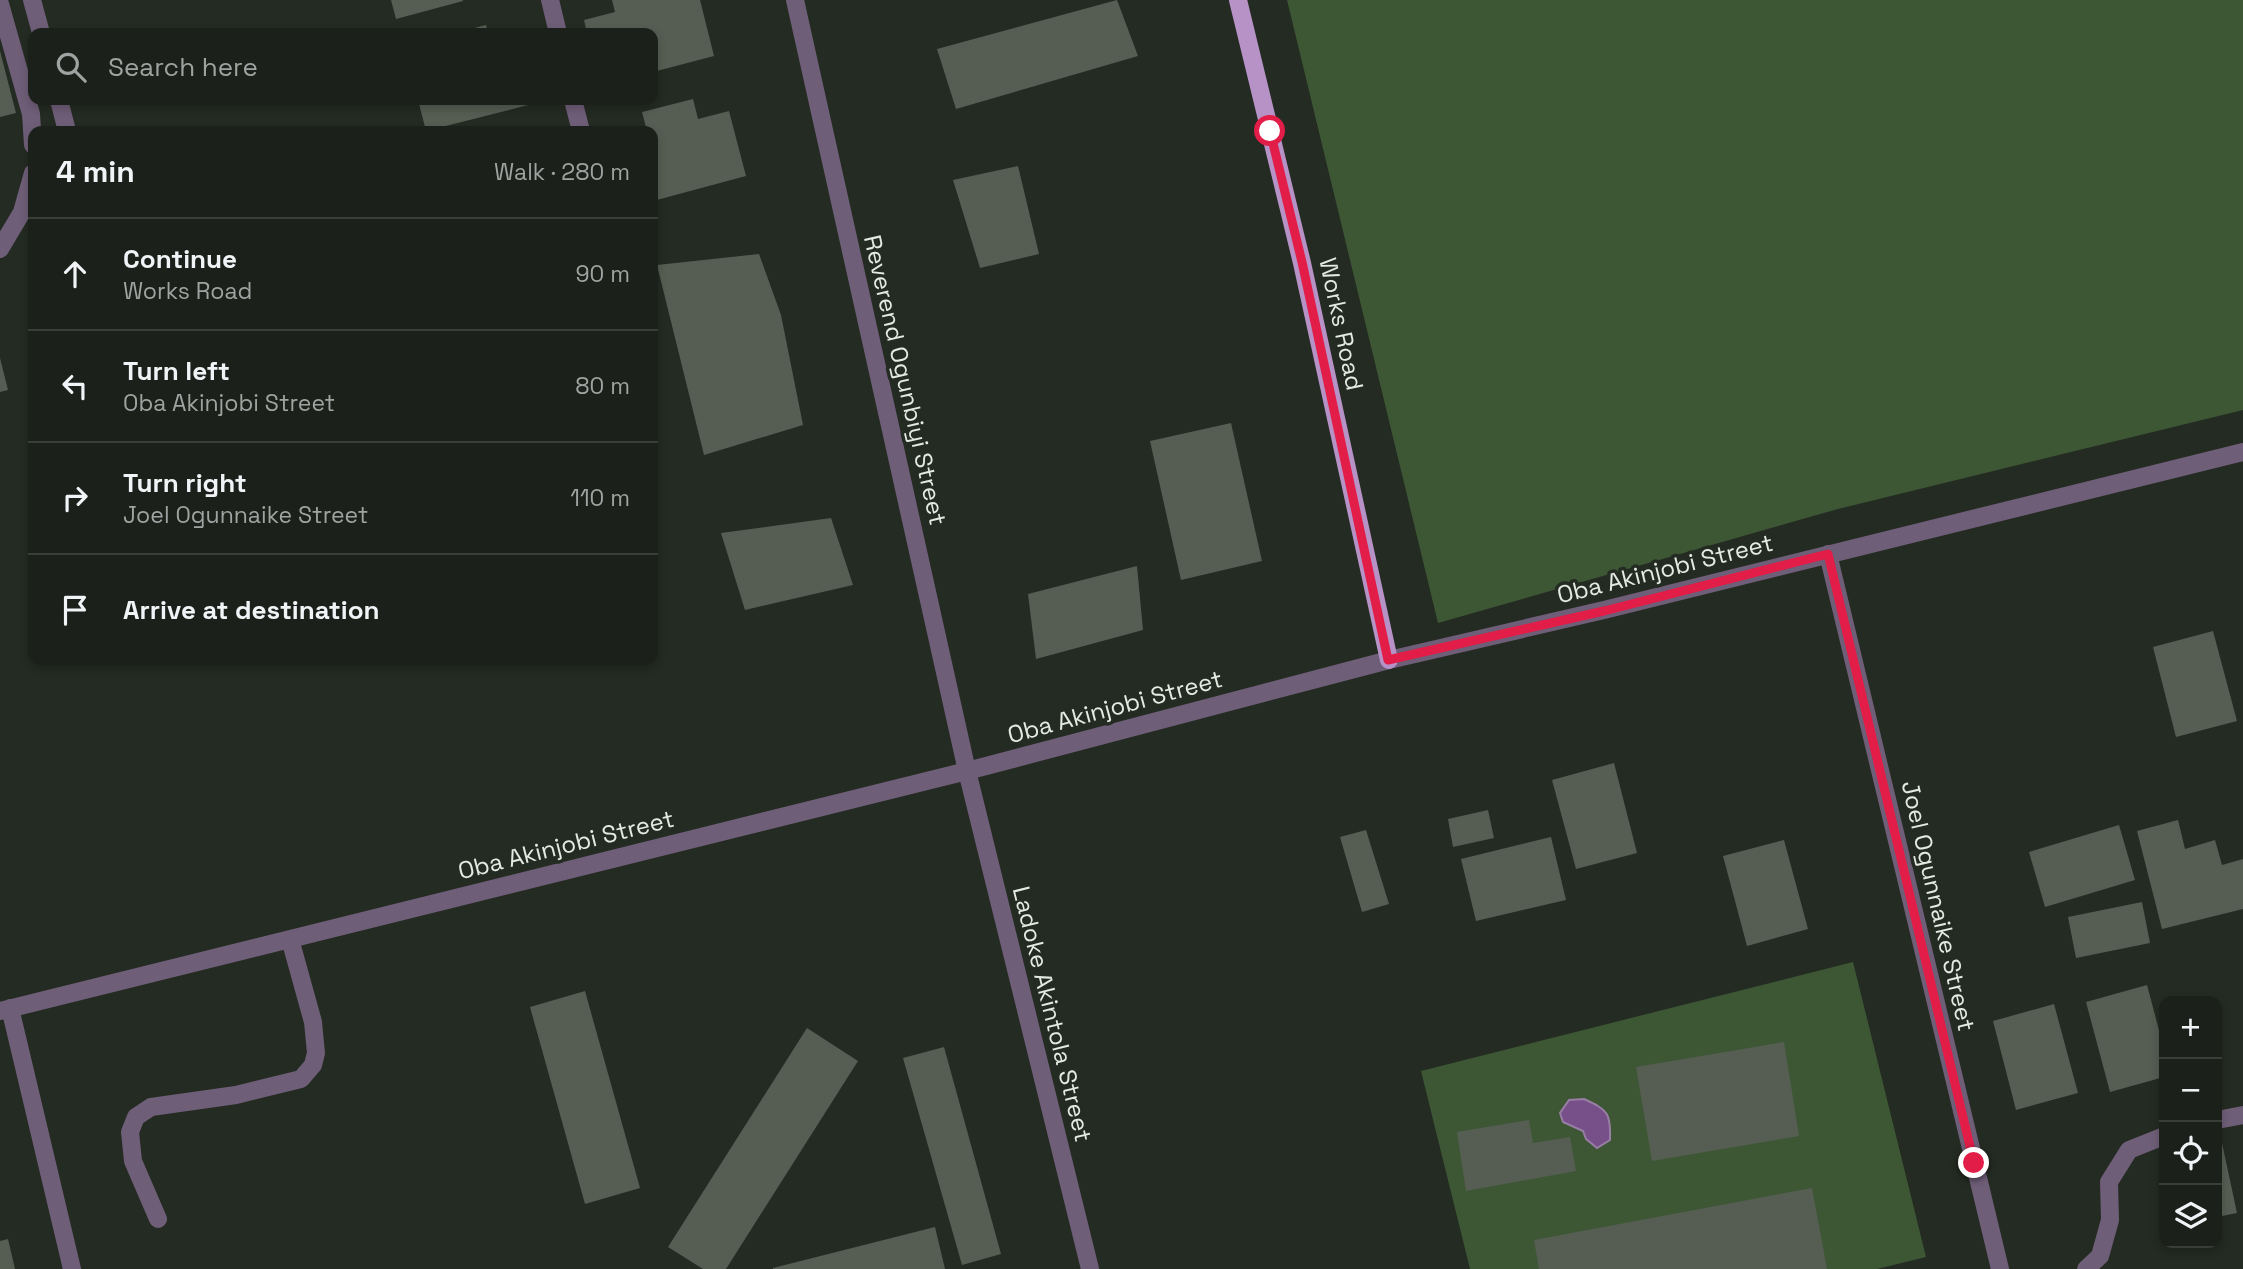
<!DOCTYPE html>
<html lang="en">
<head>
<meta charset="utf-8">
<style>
  :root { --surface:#1b201a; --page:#242823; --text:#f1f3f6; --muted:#a0a3a2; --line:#393e39 }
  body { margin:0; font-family:"Space Grotesk",sans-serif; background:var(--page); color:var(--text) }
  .controls { position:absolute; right:21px; bottom:21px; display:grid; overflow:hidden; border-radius:14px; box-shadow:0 4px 10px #0003 }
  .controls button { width:63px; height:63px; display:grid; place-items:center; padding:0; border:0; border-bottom:2px solid var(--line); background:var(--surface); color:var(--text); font:35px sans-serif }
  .stop { position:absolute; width:21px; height:21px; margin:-16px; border:5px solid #e11d48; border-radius:50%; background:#fff }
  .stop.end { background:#e11d48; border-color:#fff; box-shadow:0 2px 7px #0008 }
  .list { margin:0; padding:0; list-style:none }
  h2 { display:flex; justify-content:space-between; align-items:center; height:91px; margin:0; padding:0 28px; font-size:30px }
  h2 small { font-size:23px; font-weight:400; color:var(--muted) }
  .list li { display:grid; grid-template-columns:46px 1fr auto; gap:21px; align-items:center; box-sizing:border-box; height:112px; padding:0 28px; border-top:2px solid var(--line) }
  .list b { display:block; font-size:26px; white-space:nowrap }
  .list p { margin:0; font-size:23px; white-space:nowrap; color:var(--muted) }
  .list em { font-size:23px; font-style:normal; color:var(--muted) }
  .icon { flex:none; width:38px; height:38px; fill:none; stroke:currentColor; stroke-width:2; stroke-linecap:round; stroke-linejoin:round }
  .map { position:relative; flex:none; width:2243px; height:1269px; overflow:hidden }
  .search { position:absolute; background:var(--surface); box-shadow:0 4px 10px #0003; left:28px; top:28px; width:630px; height:77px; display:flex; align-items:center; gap:18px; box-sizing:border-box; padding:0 24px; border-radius:14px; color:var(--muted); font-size:26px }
  .panel { position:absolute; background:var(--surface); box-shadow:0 4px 10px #0003; left:28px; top:126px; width:630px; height:539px; border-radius:14px }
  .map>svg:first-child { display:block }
  .green { fill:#3d5734 }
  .water { fill:#775089; stroke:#987ea4; stroke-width:2 }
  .building { fill:#565e53 }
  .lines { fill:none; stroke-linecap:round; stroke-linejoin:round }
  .minor { stroke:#6f5e78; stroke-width:18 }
  .major { stroke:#b692c7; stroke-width:18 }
  .route { stroke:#e11d48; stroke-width:9 }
  .labels { text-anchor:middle; stroke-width:7; stroke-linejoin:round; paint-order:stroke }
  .street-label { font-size:24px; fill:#e5eae3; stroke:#242b22 }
</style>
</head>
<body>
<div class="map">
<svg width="2243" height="1269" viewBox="0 0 2243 1269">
  <rect width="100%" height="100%" fill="#242b22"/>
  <path class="green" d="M1287,0H2243V410L1838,509L1438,623Z
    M1853,962L1926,1257L1877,1269H1470L1421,1071Z"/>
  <path class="water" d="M1584,1099C1608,1110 1611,1113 1610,1140L1597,1148L1586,1139L1583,1131L1563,1122L1560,1113L1569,1100Z"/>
  <path class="building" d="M391,0H463V1L396,19Z
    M612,0H700L714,56L653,72V33H587L584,20L615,12Z
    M1117,0L1138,56L956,109L937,49Z
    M486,25L488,33H459V32Z
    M0,51L16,113L0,117Z
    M693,99L698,119L729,111L746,176L653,201V131H647L642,112Z
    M418,100H539L540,102L426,131Z
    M1018,166L1039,254L980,268L953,180Z
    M759,254L781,315L803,425L704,455L657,265Z
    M0,358L8,390L0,392Z
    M1231,423L1262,561L1181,580L1150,441Z
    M831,518L853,585L745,610L721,533Z
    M1137,566L1143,630L1036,659L1028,594Z
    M2213,631L2237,721L2176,737L2153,647Z
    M1614,763L1637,853L1576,869L1552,780Z
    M1488,810L1494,838L1453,847L1448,819Z
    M2178,820L2185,849L2215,840L2222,865L2243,859V909L2162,929L2137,831Z
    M2119,825L2135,880L2045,907L2029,852Z
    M1366,830L1389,904L1362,912L1340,837Z
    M1551,837L1566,900L1476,921L1461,859Z
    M1784,840L1808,929L1747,946L1723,856Z
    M2142,902L2150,943L2076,958L2068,917Z
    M2147,985L2164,1049V1077L2110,1092L2086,1002Z
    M585,991L640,1188L585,1204L530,1007Z
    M2054,1004L2078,1093L2016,1110L1993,1021Z
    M807,1028L858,1061L726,1269H703L668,1247Z
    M1784,1042L1799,1136L1652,1161L1636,1067Z
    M944,1047L1001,1254L962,1265L903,1058Z
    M1529,1120L1533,1143L1570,1137L1576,1171L1466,1191L1457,1132Z
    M2222,1143L2237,1213L2217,1217V1144Z
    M1812,1188L1827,1269H1539L1534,1240Z
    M935,1227L945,1269H773V1268Z
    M8,1239L15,1269H0V1241Z"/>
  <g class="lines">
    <path class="minor" d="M32,0L41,33
      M550,0L558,33
      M795,0L967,771L1090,1269
      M0,4L31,114L33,145
      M59,100L67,131
      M573,100L581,131
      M0,249L22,212L33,173
      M1828,554L2000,1269
      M10,1008L72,1269
      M0,1011L967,771L1389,660L1604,610L2243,452
      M2217,1120L2243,1115
      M158,1219L133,1161L130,1132L136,1117L151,1107L236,1095L301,1079L313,1065L316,1053L313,1022L290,939
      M2086,1269L2100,1256L2110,1220L2109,1182L2129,1150L2164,1136"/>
    <path class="major" d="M1238,0L1302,263L1389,660"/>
  </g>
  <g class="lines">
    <path class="route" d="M1270,131L1302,262L1388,660L1604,611L1828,554L1974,1163"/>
  </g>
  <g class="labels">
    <g class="street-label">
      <text transform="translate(1341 324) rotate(78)" y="8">Works Road</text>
      <text transform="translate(905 380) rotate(77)" y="8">Reverend Ogunbiyi Street</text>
      <text transform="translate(1665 569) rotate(-14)" y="8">Oba Akinjobi Street</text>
      <text transform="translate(1115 707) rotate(-15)" y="8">Oba Akinjobi Street</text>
      <text transform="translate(566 845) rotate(-14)" y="8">Oba Akinjobi Street</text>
      <text transform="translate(1938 906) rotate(77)" y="8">Joel Ogunnaike Street</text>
      <text transform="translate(1052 1014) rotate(76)" y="8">Ladoke Akintola Street</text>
    </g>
  </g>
</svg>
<div class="controls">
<button>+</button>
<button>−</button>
<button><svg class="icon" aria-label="locate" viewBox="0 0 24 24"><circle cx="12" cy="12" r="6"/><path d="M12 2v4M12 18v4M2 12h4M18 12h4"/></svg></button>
<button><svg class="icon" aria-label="layers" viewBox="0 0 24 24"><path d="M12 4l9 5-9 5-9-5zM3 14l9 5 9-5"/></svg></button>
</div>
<div class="stop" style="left:1270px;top:131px"></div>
<div class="stop end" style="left:1974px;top:1163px"></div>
<div class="search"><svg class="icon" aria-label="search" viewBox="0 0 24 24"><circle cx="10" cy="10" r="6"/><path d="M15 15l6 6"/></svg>Search here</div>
<section class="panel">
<h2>4 min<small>Walk · 280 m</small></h2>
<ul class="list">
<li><svg class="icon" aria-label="ahead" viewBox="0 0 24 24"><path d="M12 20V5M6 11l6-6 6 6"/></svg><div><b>Continue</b><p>Works Road</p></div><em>90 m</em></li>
<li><svg class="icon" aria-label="left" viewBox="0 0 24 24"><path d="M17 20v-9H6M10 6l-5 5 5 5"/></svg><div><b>Turn left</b><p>Oba Akinjobi Street</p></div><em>80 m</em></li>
<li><svg class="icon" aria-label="right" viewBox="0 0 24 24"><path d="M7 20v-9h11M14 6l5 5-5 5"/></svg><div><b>Turn right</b><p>Joel Ogunnaike Street</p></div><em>110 m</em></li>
<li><svg class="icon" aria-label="arrive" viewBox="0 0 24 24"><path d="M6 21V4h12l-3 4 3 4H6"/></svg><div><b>Arrive at destination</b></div></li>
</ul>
</section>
</div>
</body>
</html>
